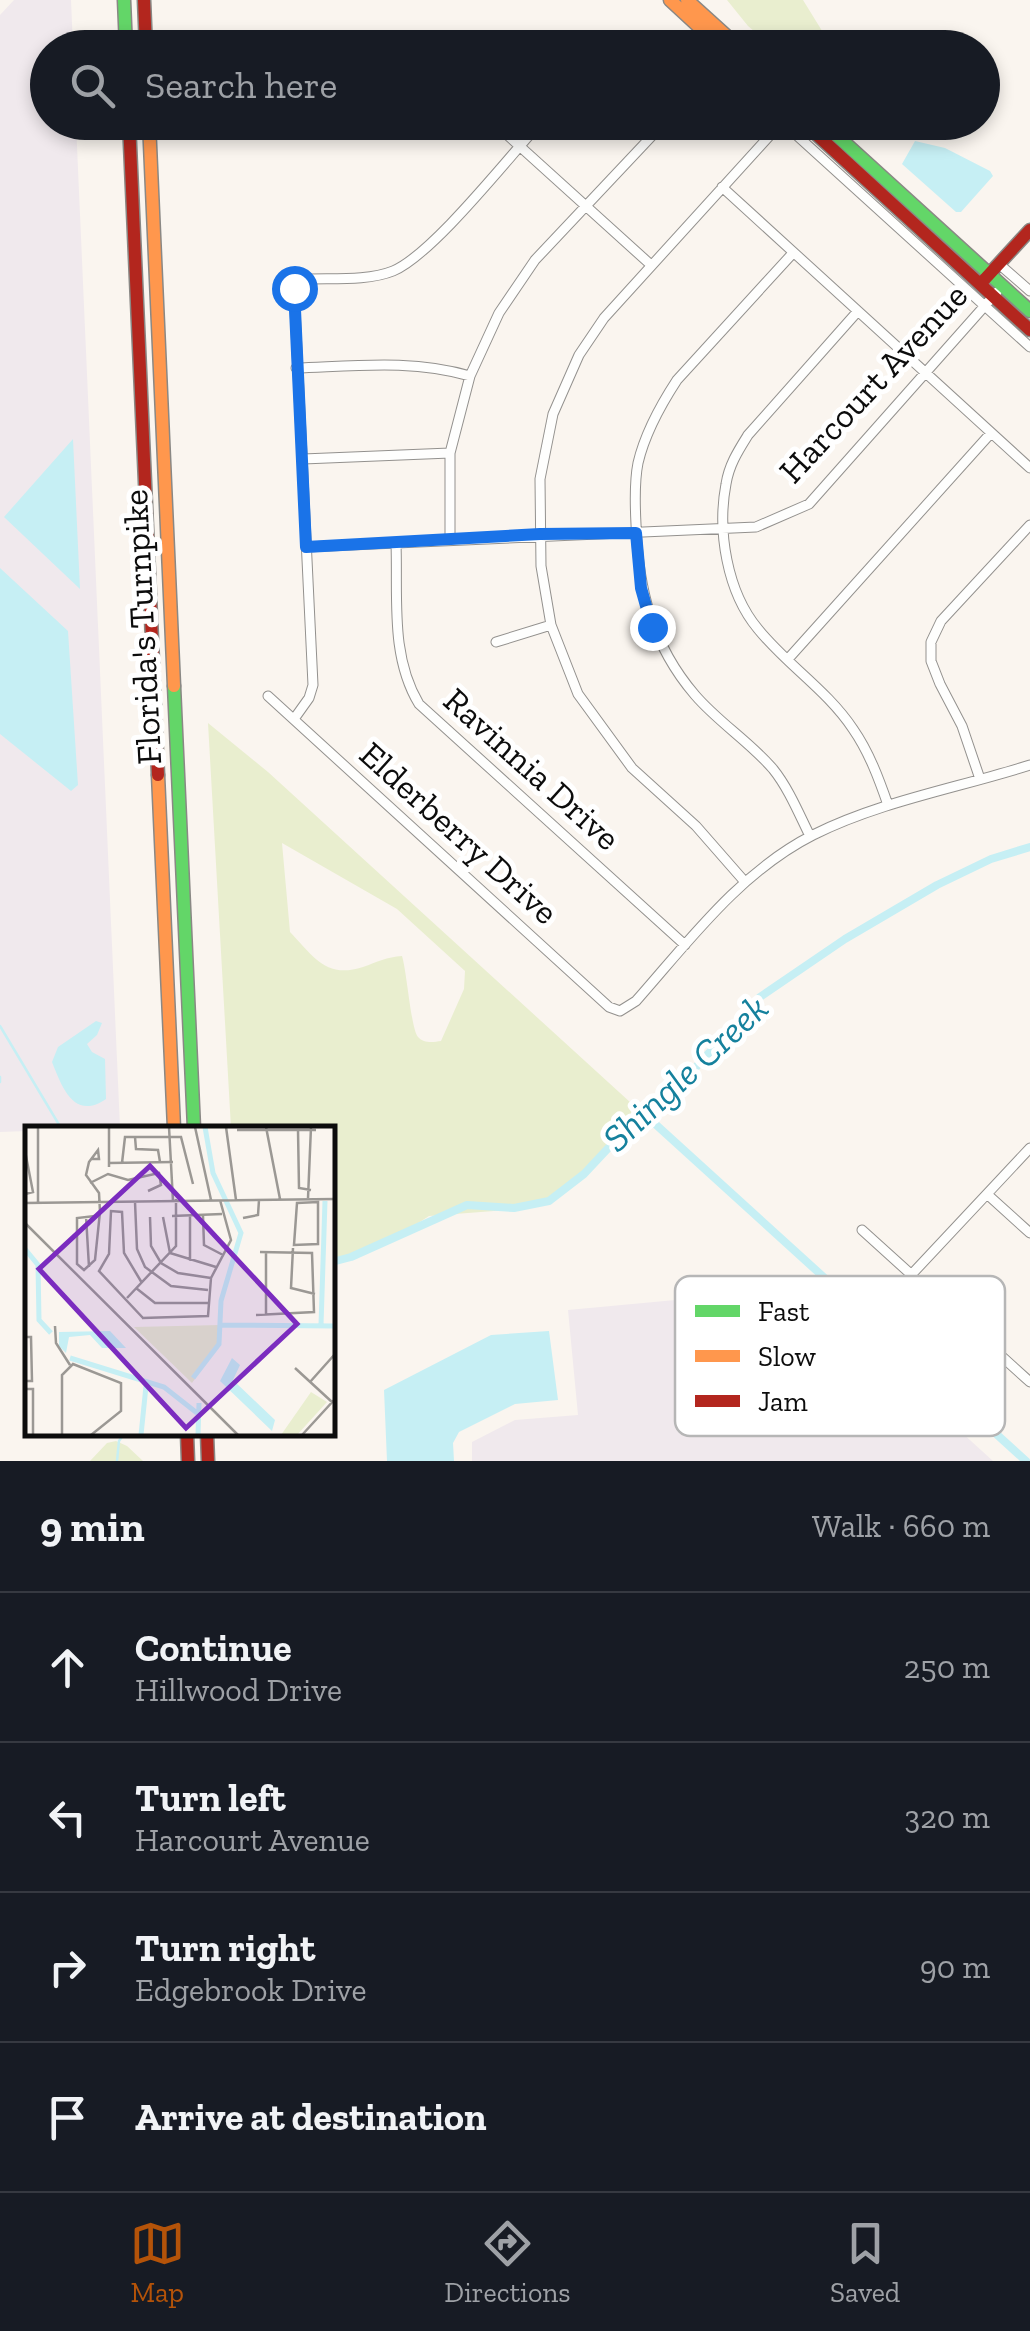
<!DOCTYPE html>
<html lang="en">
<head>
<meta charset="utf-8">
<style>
  :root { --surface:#171b24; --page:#242831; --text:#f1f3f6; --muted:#9ea1a6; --line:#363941; --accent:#b45309 }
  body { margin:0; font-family:"Zilla Slab",serif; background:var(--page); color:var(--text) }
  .stop { position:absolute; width:30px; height:30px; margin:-22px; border:8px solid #1a73e8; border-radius:50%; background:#fff }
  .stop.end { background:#1a73e8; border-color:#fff; box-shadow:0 2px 10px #0008 }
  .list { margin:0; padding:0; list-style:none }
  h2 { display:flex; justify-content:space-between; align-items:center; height:130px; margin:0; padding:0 40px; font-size:42px }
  h2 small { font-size:32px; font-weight:400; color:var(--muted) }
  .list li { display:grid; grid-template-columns:65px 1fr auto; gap:30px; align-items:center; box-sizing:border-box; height:150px; padding:0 40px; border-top:2px solid var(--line) }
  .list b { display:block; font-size:38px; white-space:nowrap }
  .list p { margin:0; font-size:32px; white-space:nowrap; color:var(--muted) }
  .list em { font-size:32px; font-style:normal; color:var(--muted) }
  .icon { flex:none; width:55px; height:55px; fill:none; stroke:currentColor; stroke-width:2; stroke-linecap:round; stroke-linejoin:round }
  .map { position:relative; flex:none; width:1030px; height:1461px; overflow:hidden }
  .search { position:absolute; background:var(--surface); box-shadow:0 5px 15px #0003; left:30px; right:30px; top:30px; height:110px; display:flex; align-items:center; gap:25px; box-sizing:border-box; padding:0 35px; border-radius:55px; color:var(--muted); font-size:38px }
  .sheet { height:730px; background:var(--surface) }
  nav { display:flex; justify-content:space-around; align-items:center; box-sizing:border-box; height:140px; border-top:2px solid var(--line); background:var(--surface); font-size:28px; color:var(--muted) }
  nav a { display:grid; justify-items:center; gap:5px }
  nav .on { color:var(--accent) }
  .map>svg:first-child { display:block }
  .industrial { fill:#f0e9ed }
  .green { fill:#e9eecf; fill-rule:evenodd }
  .water { fill:#c6eff4 }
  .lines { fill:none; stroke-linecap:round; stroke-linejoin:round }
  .stream { stroke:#c6eff4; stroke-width:2.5 }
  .canal { stroke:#c6eff4; stroke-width:8 }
  .street-casing { stroke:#93918e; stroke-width:11 }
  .fast-casing { stroke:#8a8885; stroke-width:15 }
  .slow-casing { stroke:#8a8885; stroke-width:15 }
  .jam-casing { stroke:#8a8885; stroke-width:15 }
  .street { stroke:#fefefd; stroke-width:9 }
  .fast { stroke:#63d668; stroke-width:12 }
  .slow { stroke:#ff974d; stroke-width:12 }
  .jam { stroke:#b3261e; stroke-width:12 }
  .route { stroke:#1a73e8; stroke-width:12 }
  .labels { text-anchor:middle; stroke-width:10; stroke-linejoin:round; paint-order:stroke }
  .street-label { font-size:35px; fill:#0c0c0c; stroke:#fff }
  .water-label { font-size:38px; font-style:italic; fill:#15819d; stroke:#fff }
  .inset-river { fill:none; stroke:#c6eff4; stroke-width:5 }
  .inset-road { fill:none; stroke:#9b9894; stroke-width:2.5 }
  .view { fill:#7b2cbf; fill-opacity:0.15; stroke:#7b2cbf; stroke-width:5 }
  .inset-edge { fill:none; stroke:#0c0c0c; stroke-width:5 }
  .key { fill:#fff; stroke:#b6b6b6; stroke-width:2.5 }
  .key-label { font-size:28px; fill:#0c0c0c }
</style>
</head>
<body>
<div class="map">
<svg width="1030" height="1461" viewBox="0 0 1030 1461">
  <rect width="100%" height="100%" fill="#faf5ef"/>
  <path class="industrial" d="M14,0H71L73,47L48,48V122L76,123L120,1128H28L27,1131L0,1132V15Z
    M803,1288L993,1461H472V1442L515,1420L578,1415L568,1310Z"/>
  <path class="green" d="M727,0H803L832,47H773L748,26Z
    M208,723L268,772L642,1113L573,1184L546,1202L518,1209L429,1216L386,1244L333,1260L332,1128H231ZM282,843L397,909L465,971L464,989L441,1041C434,1042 424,1044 418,1037C411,1029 407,972 402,956C387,957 377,962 363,967C326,979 314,957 290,932Z
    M116,1441L127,1446L143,1461H90L107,1443Z"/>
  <path class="water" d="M915,141L945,148L990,171L993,176L961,212H956L902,164Z
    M73,439L80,589L4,517Z
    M0,568L68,631L78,785L71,791L0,734Z
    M96,1021L102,1023L97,1035L87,1044L92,1052L105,1059L106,1099C74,1121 62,1087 52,1062L58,1047Z
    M549,1331L558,1400L515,1404L459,1432L453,1443L454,1461H387L384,1390L491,1335Z"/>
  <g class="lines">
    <path class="stream" d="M0,1026L61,1128
      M0,1077V1082
      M117,1461L119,1441L124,1434"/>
    <path class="canal" d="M642,1112L1026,1461
      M332,1262L351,1257L467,1205L514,1208L549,1201L584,1174L642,1112L676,1089L760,997L845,939L937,885L991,859L1030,847"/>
    <defs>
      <path id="street" d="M615,48L624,45L631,48
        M493,122L651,265
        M782,122L1030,347
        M722,187L1030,468
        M793,253L677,380C660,406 645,433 638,463C634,483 635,505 636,524C638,588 652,645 695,695C718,722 750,742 773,769C789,789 799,814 810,836
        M999,264L1030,291
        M858,311L748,435C738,451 729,465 726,484C717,531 727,592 758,629C787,665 827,690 853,729C869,752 879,779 888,805
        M296,368C355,366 413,359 470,376
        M303,459L450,453
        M450,540V453L470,376L499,313L535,260L665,122
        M396,543C398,597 390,656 419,704L685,945
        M306,547L756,527L809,504L997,292
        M496,642L551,625
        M788,659L991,433
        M268,696L609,1007L620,1011L636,1001C689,941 740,872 813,835C881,801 958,788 1030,765
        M294,719L309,698L313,685L294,288L299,281L307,279C333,278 368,281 393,271C432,255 508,158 541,122
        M980,779L962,726L940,684L931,661V642L941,621L1030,525
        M745,882L696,826L632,768L578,694L551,625L541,566L540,479L553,414L579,355L604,318L782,122
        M988,1195L1030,1233
        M862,1230L1030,1382
        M911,1275L1030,1148
        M973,1329L993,1307"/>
      <path id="fast" d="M124,0L126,48
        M822,122L1030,311
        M174,686L194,1128"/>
      <path id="slow" d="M670,0L722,48
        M687,0L740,48
        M149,122L174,686
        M158,775L174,1128"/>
      <path id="jam" d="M144,0L146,48
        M129,122L158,775
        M803,122L1030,330
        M984,280L1030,230
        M187,1434L188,1461
        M207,1434L208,1461"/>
    </defs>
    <use href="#street" class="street-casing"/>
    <use href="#fast" class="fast-casing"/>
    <use href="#slow" class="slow-casing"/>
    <use href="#jam" class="jam-casing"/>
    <use href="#street" class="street"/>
    <use href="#fast" class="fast"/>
    <use href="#slow" class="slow"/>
    <use href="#jam" class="jam"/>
  </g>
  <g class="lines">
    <path class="route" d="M294,288L306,547L540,534L636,533L641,588L652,627"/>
  </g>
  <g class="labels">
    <g class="street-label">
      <text transform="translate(873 383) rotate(-47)" y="12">Harcourt Avenue</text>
      <text transform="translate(142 627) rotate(-93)" y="12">Florida's Turnpike</text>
      <text transform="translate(532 769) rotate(42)" y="12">Ravinnia Drive</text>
      <text transform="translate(459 833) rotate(42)" y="12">Elderberry Drive</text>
    </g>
    <g class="water-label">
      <text transform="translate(685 1073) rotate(-43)" y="13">Shingle Creek</text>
    </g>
  </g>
  <g transform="translate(25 1126)">
    <rect width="310" height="310" fill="#faf5ef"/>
    <path d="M195,199L192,222L167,257L109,201ZM286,266L302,276L272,309H256Z" fill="#e9eecf"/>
    <path d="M85,205L101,222H77L65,209L44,211L41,227L34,220V206ZM207,232L215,239L208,254L250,294L247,305L195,255Z" fill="#c6eff4"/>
    <path class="inset-river" d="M0,123L13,139L14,194L26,207M195,199L310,200M296,199L300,75M45,232L139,261L172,287M168,252L194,218L196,175L216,107L188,47L180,1M116,309L121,260M173,309L174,277"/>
    <path class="inset-road" d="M13,1V77M84,1V41M144,1L148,75M170,1L186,74M201,1L211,74M241,1L255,73M212,4H291M273,4L274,62L286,64M110,11L111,23L133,24L135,36M0,25L8,66L0,68M66,33H74L73,24L64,36L61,49L74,67L75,86L70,134L59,144L52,138V92L70,90M84,37L148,36M97,37L100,11H156L168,58M65,57L83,48L103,54L134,47L136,59L123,65M283,72L286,1M110,76L112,123L120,141L146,160L183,164M293,76V118L269,119L272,77ZM0,77L310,73M61,90L64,141M147,90L197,88M165,90V135M178,90L179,119L198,129M125,91L126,120L136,137L153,147L186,152M138,91L145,127L191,141M218,92L233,89L234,74M0,97L213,309M268,122L266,162L290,168M241,126V189M117,157L99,127L97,86L86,85L84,128L74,145L118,192M111,162L130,177H183M102,172L151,120V73M231,189L289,186L287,127L235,126M117,192L183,190L186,152L206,114L195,74M30,200L31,217L45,239M0,211H6L7,255H0M270,242L307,276M285,256L310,228M0,263H8V309M37,309V249L48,238L96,257V285L66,309M277,309L310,273"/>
    <path class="view" d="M125,40L272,198L161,302L14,143Z"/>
    <rect width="310" height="310" class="inset-edge"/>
  </g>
  <rect x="675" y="1276" width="330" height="160" rx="15" class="key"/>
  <rect x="695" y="1305" width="45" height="12" fill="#63d668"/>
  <rect x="695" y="1350" width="45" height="12" fill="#ff974d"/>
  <rect x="695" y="1395" width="45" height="12" fill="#b3261e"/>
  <g class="key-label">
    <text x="758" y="1321">Fast</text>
    <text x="758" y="1366">Slow</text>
    <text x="758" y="1411">Jam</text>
  </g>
</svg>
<div class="stop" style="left:294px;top:288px"></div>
<div class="stop end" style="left:652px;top:627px"></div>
<div class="search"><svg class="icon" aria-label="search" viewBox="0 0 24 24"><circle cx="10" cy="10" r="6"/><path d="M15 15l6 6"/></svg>Search here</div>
</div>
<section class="sheet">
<h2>9 min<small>Walk · 660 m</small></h2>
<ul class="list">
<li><svg class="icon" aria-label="ahead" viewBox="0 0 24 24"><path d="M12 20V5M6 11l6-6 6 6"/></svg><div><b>Continue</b><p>Hillwood Drive</p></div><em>250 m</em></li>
<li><svg class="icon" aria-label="left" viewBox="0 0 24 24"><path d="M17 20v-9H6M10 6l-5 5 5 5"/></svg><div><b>Turn left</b><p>Harcourt Avenue</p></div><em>320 m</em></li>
<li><svg class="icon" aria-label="right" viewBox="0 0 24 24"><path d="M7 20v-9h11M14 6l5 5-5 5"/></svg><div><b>Turn right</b><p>Edgebrook Drive</p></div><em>90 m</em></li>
<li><svg class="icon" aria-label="arrive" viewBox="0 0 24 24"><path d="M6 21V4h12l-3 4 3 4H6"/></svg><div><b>Arrive at destination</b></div></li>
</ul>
</section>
<nav>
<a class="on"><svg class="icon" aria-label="map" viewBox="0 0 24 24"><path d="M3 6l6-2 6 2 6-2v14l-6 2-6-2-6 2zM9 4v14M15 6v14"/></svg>Map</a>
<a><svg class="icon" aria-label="directions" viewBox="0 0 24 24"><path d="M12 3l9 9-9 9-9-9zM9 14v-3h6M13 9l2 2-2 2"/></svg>Directions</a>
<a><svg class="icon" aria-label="saved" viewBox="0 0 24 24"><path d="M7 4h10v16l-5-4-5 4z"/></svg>Saved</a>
</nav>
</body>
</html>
